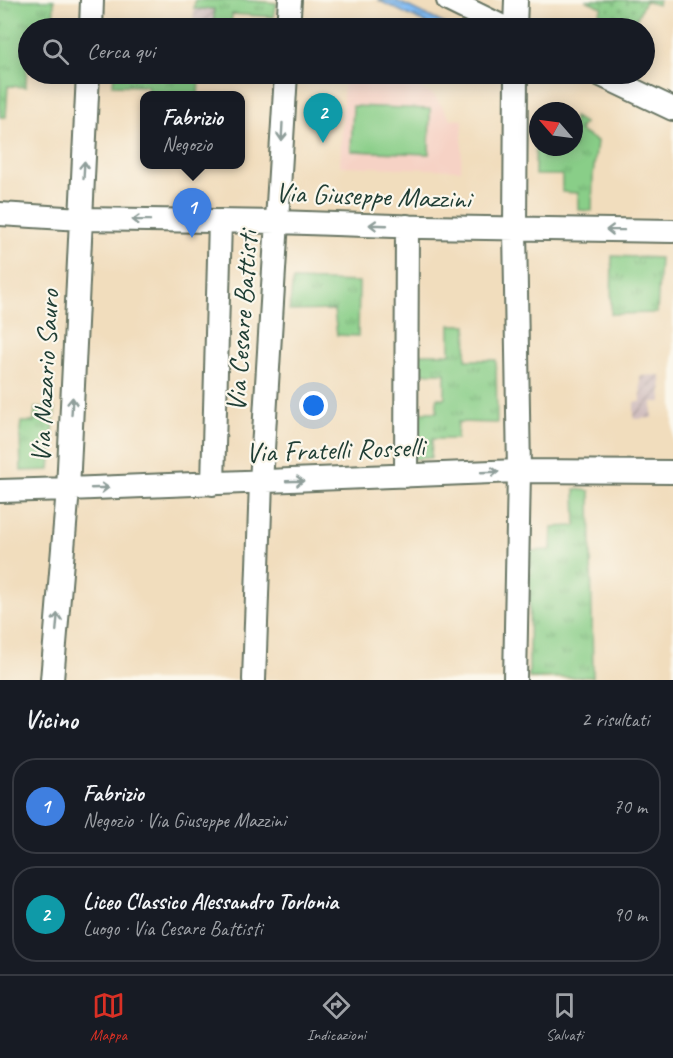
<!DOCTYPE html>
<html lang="it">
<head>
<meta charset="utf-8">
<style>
  :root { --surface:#171b24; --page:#242831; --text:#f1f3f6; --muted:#9ea1a6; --line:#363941; --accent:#d93025 }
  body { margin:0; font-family:Caveat,sans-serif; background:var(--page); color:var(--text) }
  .compass { position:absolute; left:529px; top:102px; width:54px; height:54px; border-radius:50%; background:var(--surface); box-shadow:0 3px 15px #0003; rotate:298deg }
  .you { position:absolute; left:314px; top:406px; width:21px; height:21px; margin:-15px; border:4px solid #fff; border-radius:50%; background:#1a73e8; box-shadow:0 0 0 9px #1a73e833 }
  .badge { display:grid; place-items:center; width:39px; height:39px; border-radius:50%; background:var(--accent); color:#fff; font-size:20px; font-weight:700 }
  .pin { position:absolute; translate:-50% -50px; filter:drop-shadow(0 2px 3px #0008) }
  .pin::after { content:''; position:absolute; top:32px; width:21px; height:18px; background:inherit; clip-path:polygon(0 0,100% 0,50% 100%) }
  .popup { position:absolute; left:140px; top:91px; width:105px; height:78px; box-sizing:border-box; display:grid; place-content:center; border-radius:12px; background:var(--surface); filter:drop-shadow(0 2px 4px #0005); font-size:20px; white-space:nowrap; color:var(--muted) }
  .popup b { font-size:22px; color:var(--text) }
  .popup::after { content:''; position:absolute; left:50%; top:100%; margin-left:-12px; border:12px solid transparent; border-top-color:var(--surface) }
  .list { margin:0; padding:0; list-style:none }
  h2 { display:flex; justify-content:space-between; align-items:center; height:78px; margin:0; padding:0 24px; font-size:26px }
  h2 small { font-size:20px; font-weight:400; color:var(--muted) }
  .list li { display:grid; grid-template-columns:39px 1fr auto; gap:18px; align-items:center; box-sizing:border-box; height:96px; margin:0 12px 12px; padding:0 12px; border:2px solid var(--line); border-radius:24px }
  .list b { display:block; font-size:22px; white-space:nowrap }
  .list p { margin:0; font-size:20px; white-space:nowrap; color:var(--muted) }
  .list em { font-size:20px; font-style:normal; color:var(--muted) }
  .icon { flex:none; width:33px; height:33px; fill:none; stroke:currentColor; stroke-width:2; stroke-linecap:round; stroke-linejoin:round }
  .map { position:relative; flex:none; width:673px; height:680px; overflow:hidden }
  .search { position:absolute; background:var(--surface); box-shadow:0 3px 15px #0003; left:18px; right:18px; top:18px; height:66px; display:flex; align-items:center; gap:15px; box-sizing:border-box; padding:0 21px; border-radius:33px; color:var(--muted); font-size:22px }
  .sheet { height:294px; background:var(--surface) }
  nav { display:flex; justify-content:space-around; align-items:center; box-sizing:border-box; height:84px; border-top:2px solid var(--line); background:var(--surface); font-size:16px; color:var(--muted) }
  nav a { display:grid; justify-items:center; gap:3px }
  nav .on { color:var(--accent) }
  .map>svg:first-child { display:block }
  .built { fill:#f6d2c5 }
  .industrial { fill:url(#industrial-furrows) }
  .grass { fill:url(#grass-tufts); stroke:#54865e; stroke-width:1.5 }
  .garden { fill:url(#garden-dots); stroke:#54865e; stroke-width:1.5 }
  .pitch { fill:#89ce88; stroke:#54865e; stroke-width:1.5 }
  .water { fill:url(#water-ripples); stroke:#517c94; stroke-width:1.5 }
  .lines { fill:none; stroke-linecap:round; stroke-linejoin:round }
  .minor-casing { stroke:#687564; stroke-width:26 }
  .minor { stroke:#fff; stroke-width:22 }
  .oneway { stroke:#8f9e9a }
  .labels { text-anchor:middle; stroke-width:4.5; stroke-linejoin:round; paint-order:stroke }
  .street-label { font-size:28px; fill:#1f3d34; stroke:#fbf7ec }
</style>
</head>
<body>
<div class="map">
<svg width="673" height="680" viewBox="0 0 673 680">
  <defs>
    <pattern id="industrial-furrows" width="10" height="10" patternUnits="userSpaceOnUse" patternTransform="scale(1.5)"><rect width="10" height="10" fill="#d1bfbf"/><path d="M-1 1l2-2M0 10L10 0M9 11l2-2" fill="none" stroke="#a99c9c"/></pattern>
    <pattern id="grass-tufts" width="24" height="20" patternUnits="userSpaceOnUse" patternTransform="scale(1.5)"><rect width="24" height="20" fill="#89ce88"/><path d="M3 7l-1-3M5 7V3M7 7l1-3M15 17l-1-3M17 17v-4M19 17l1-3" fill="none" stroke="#6fa870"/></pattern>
    <pattern id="garden-dots" width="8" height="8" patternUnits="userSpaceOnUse" patternTransform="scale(1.5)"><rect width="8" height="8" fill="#89ce88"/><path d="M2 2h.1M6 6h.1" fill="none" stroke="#6fa870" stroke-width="1.8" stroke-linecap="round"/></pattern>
    <pattern id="water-ripples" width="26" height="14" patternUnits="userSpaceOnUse" patternTransform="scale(1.5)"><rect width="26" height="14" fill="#83bcf4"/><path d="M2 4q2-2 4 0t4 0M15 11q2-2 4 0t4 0" fill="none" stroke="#6b9ac6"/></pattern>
  </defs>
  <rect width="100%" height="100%" fill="#fbf7ec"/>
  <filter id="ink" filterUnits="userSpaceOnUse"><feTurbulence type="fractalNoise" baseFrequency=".0167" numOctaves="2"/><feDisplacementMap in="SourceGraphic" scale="12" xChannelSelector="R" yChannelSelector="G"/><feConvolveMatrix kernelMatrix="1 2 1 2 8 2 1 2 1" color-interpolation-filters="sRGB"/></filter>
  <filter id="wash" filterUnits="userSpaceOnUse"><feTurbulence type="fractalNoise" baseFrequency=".008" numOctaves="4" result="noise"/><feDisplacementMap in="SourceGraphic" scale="24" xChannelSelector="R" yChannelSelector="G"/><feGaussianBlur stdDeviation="1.35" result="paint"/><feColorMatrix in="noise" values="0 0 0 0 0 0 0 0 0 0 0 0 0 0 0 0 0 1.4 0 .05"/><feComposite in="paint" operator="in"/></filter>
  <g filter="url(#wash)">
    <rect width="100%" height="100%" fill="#f1ddbd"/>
    <path class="built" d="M336,74H389L434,95L451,119L463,120L461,170L340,166L344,75Z"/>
    <path class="industrial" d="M194,9H214V25H193Z
      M661,375L662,402H652V418L634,419V402H641L640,376Z"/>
    <path class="grass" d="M0,0H54L53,28H28L26,87L8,86L6,117H0V31H1L2,24L0,23Z
      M195,0H240L277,3L273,17L232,14L231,25H214V9H194Z
      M114,74H197L199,79L198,95H148V86L113,85Z
      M574,117L584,123L579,131L597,141L593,176L592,211L578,210V193L562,192V175H535L536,118H538V147H574Z
      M612,256L660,258L657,313L611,314Z
      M293,280L359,282L358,336L337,335L334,310L289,311Z
      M450,325H467L466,360H496L497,423L458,422L457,439H432L431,458L414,459L415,412H437V398H445V373H415L414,354H450Z
      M35,408L55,409L50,470L21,471L20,430L21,422H34Z
      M575,489L590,491L593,677L529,678L530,551L551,550L552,527L576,526Z"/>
    <path class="garden" d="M585,0H659L658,5L645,1L632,28H592L602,7Z"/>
    <path class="pitch" d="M353,106L430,109L429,154L351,151Z"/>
    <path class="water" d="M378,0H395L453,28H435Z"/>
  </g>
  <g filter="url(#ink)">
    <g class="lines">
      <defs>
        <path id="minor" d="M448,0L505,28
          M91,28L92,0
          M288,28L290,0
          M515,28L516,0
          M599,74L673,109
          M0,214L81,219L277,222L423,227L673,231
          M406,476L407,226
          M213,484L220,221
          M0,491L68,489L519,471L673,472
          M52,680L68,489L88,74
          M254,680L261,482L286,74
          M515,680L519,471L515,229L516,74"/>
      </defs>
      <use href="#minor" class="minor-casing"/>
      <use href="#minor" class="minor"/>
    </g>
    <defs><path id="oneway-shaft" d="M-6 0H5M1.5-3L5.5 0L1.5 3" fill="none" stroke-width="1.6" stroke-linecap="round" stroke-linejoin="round" transform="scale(1.5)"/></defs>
    <g class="oneway">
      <use href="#oneway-shaft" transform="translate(282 132) rotate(93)"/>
      <use href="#oneway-shaft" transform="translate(84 170) rotate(-87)"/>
      <use href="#oneway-shaft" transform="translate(141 220) rotate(-179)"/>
      <use href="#oneway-shaft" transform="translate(378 225) rotate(-178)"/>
      <use href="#oneway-shaft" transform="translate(615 230) rotate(-179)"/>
      <use href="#oneway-shaft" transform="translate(72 406) rotate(-87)"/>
      <use href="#oneway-shaft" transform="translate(490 472) rotate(-2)"/>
      <use href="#oneway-shaft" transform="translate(295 481) rotate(-2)"/>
      <use href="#oneway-shaft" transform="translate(100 488) rotate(-2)"/>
      <use href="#oneway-shaft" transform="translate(57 622) rotate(-85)"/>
    </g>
  </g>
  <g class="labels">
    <g class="street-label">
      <text transform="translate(373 195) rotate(2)" y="10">Via Giuseppe Mazzini</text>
      <text transform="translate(241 321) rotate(-86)" y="10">Via Cesare Battisti</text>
      <text transform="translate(44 376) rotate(-87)" y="10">Via Nazario Sauro</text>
      <text transform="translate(335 449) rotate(-2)" y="10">Via Fratelli Rosselli</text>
    </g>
  </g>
</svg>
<svg class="compass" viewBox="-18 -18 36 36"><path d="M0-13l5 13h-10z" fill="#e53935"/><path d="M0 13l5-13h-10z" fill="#9ea1a6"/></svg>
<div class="you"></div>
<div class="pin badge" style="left:192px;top:238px;background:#3f7fe0">1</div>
<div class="popup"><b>Fabrizio</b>Negozio</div>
<div class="pin badge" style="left:323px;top:143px;background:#0f9aa8">2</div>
<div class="search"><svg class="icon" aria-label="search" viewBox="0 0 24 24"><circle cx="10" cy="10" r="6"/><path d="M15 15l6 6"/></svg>Cerca qui</div>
</div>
<section class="sheet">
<h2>Vicino<small>2 risultati</small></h2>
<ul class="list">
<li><span class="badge" style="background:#3f7fe0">1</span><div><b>Fabrizio</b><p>Negozio · Via Giuseppe Mazzini</p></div><em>70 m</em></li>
<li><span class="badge" style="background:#0f9aa8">2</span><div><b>Liceo Classico Alessandro Torlonia</b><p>Luogo · Via Cesare Battisti</p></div><em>90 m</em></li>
</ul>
</section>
<nav>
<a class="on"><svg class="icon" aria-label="map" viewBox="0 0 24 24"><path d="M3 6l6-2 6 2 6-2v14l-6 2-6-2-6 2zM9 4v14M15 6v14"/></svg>Mappa</a>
<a><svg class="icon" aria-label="directions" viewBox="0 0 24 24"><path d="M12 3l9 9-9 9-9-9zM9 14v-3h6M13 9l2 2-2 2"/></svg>Indicazioni</a>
<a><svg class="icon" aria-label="saved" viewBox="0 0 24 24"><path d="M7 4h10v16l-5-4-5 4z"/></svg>Salvati</a>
</nav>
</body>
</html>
